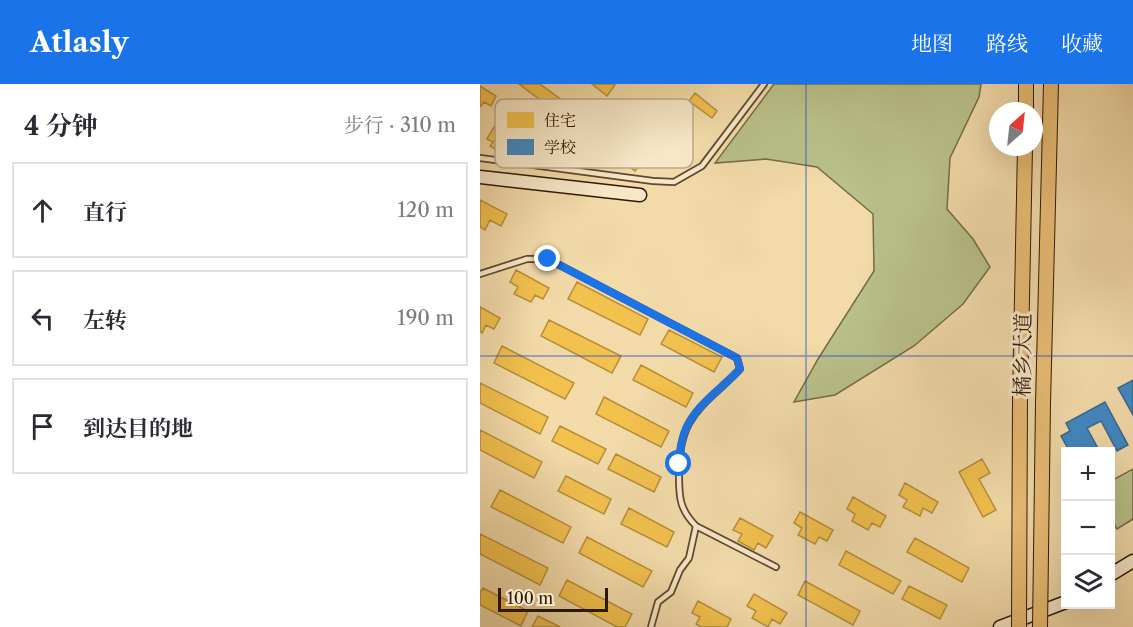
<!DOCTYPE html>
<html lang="zh">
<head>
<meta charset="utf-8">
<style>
  :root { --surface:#fff; --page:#f2f2f3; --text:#2b2b33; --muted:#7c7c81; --line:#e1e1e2; --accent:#1a73e8 }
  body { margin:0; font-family:"Libre Caslon Text","Noto Serif SC",serif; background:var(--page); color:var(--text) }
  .controls { position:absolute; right:18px; bottom:18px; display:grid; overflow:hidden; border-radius:0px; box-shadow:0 6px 24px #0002 }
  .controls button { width:54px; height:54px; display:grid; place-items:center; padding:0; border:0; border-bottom:2px solid var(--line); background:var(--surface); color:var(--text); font:30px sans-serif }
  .compass { position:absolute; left:509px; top:18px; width:54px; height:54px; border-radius:50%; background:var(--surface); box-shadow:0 6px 24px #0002; rotate:27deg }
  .scale { position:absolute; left:18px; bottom:15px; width:110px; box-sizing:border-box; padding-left:6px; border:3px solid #2e1806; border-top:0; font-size:16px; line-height:21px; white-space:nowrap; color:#2e1806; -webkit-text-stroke:4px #f7e7c7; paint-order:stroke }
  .stop { position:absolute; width:18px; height:18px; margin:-14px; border:4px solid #1a73e8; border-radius:50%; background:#fff }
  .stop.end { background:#1a73e8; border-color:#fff; box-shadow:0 2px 6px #0008 }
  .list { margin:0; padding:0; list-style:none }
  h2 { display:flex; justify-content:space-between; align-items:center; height:78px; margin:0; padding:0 24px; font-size:26px }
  h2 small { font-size:20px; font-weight:400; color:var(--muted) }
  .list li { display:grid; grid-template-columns:39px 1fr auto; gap:18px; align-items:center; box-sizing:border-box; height:96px; margin:0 12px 12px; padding:0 12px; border:2px solid var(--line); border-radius:0px }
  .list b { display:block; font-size:22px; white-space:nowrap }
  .list em { font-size:20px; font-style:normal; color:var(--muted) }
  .icon { flex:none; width:33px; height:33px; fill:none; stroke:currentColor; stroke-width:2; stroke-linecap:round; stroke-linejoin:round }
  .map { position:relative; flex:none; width:653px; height:543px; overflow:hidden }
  header { display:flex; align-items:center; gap:36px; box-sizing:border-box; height:84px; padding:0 30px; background:var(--accent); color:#fff }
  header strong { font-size:28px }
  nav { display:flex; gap:33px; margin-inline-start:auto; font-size:21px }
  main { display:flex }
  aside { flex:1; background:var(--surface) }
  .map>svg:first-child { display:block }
  .green { fill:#b9c089; stroke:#746c48; stroke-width:1.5 }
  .homes { fill:#f2c14e; stroke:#b78e38; stroke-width:1.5 }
  .schools { fill:#3f88c5; stroke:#3a668c; stroke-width:1.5 }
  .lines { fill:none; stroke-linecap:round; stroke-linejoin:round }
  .lane-casing { stroke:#5f482f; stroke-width:8 }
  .secondary-casing { stroke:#2e1806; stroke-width:15 }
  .primary-casing { stroke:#2e1806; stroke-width:16 }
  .lane { stroke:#f7e7c7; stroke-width:4.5 }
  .secondary { stroke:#f7e7c7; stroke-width:12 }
  .primary { stroke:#e9bd74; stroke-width:14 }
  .primary-bridge-casing { stroke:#2e1806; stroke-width:16; stroke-linecap:butt }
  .primary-bridge { stroke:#e9bd74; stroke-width:14 }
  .route { stroke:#1a73e8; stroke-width:8 }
  .grid { fill:none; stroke:#1d4ed8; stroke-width:1.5; stroke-opacity:0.55 }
  .labels { text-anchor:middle; stroke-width:6; stroke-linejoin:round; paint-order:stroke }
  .street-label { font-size:21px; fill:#2e1806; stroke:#f7e7c7 }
  .key { fill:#f7e7c7; stroke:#bba98d; stroke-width:1.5 }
  .key-label { font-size:16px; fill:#2e1806 }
</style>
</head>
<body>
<header>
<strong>Atlasly</strong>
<nav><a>地图</a><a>路线</a><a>收藏</a></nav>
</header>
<main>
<aside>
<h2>4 分钟<small>步行 · 310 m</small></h2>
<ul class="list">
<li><svg class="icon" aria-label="ahead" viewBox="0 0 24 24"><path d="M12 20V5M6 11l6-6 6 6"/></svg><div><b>直行</b></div><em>120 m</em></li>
<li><svg class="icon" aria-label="left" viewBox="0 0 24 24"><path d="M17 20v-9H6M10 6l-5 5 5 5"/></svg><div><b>左转</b></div><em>190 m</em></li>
<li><svg class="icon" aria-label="arrive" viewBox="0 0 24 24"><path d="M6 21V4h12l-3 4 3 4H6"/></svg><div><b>到达目的地</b></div></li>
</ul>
</aside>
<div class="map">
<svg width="653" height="543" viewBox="0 0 653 543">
  <rect width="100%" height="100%" fill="#f2daa9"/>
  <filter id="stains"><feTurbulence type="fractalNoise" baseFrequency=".00333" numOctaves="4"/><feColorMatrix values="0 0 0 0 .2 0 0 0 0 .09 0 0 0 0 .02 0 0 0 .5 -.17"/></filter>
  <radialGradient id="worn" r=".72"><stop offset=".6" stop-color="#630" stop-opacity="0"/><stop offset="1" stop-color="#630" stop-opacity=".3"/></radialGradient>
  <path class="green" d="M294,0H501L499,13L470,74L467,125L493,155L510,183L483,220L434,262L355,311L314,318L338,275L394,187L393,130L337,83L286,75L235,79Z
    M653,385V435L637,445L631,434V397Z"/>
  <path class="homes" d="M39,0H60L87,20L79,30Z
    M112,0H133L135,1L127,12Z
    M0,2L16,12L11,22L4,18L0,23Z
    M215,9L237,27L232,34L209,17Z
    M14,43L50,64L44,74L38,71L35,76L10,62L13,58L7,55Z
    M117,43L163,77L155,87L109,53Z
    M0,116L27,130L21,142L10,136L5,146L0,143Z
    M36,186L69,204L63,215L55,211L51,218L34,210L38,203L30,198Z
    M97,198L168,235L160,251L88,215Z
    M0,223L20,234L14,245L6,241L2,249L0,247Z
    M69,236L141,272L132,289L61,252Z
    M189,246L242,273L234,288L181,260Z
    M22,262L94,299L85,315L14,279Z
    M161,281L213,309L206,323L153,296Z
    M0,299L68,333L60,350L0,319Z
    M124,313L189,347L181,363L116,330Z
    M80,342L126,365L118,380L72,357Z
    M0,346L62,378L54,394L0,366Z
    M136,370L181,393L174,408L128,385Z
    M502,375L510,389L499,395L516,426L503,433L479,388Z
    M86,392L131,415L124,430L78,407Z
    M425,399L458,418L452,429L443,424L440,432L423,423L427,416L419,411Z
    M20,406L91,443L83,459L11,423Z
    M373,413L406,432L400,443L392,439L388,446L372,437L375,430L367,425Z
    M149,424L194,448L187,463L141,440Z
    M320,428L353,446L347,457L339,453L335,460L318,451L322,444L314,439Z
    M260,434L293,452L286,464L278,459L274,466L258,457L262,450L253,446Z
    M0,450L68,484L60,501L0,470Z
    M107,453L172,487L163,503L99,469Z
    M435,454L489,484L482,498L427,468Z
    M366,467L421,497L413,510L359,481Z
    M87,496L152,530L145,543H137L79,512Z
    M325,497L380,527L373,541L318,511Z
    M429,502L467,521L460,535L422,515Z
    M3,504L48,527L41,542L0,521V509Z
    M274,510L307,529L300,540L292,535L288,543L272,534L276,527L267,522Z
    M218,517L251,535L247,543H221L216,540L220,533L212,529Z
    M58,532L80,543H52Z"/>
  <path class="schools" d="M653,296V331L638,304Z
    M625,318L648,361L637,367L621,337L607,344L620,368H590L581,352L590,347L586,339Z"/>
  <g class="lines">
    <defs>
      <path id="lane" d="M0,74L173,97L194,98L222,82L284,0
        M0,190L47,175H68L257,274L260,285C223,324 198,330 199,392C199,414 200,426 216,442L296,483
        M171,543L178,518L191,508L200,486L209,474L216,442"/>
      <path id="secondary" d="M0,93L160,111
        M630,491L653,477
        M520,543L586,518"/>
      <path id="primary" d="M546,27V0
        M540,314L545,63
        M563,319L571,0"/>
    </defs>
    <use href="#lane" class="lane-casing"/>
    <use href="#secondary" class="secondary-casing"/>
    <use href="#primary" class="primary-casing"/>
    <use href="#lane" class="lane"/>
    <use href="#secondary" class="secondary"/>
    <use href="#primary" class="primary"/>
    <defs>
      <path id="primary-bridge" d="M539,543L540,314
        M560,543L563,319"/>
    </defs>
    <use href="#primary-bridge" class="primary-bridge-casing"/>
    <use href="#primary-bridge" class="primary-bridge"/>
  </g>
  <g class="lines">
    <path class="route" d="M68,175L257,274L260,285C240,307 208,325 202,357C200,364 200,372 199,380"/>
  </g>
  <path class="grid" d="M326,0V543M0,272H653"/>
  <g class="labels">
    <g class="street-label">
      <text transform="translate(543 271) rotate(-89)" y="7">橘乡大道</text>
    </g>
  </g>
  <rect x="15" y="15" width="198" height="69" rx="9" class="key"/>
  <rect x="27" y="28" width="27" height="16" fill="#f2c14e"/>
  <rect x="27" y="55" width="27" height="16" fill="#3f88c5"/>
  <g class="key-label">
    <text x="64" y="42">住宅</text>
    <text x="64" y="69">学校</text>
  </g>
  <rect width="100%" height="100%" filter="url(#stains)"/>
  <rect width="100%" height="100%" fill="url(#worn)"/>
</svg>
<div class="controls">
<button>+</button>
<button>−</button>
<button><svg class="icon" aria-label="layers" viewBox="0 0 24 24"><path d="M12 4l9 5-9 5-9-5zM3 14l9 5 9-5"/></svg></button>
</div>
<svg class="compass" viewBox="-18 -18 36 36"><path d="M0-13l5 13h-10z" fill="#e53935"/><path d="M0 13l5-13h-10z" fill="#7c7c81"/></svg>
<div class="scale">100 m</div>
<div class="stop" style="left:199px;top:380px"></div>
<div class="stop end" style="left:68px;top:175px"></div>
</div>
</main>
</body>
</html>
